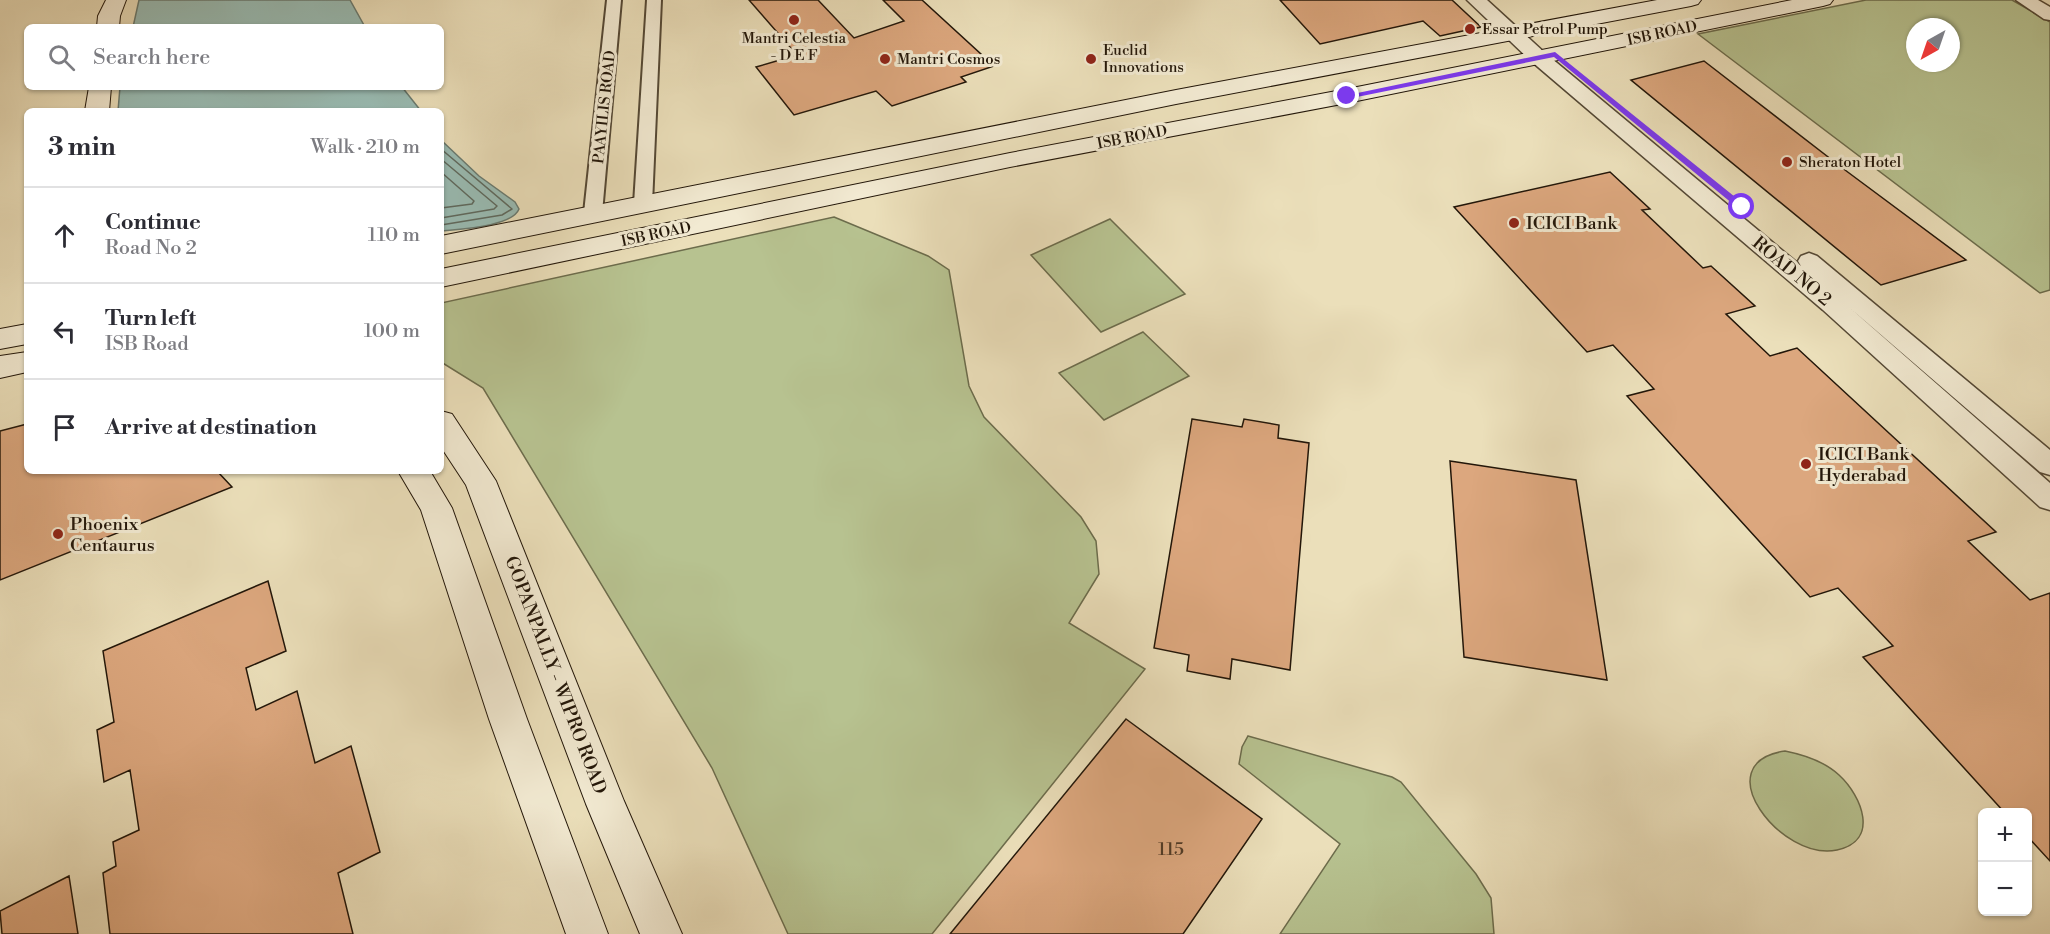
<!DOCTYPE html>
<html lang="en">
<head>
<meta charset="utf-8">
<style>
  :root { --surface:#fff; --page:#f7f7f7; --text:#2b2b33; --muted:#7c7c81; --line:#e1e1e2 }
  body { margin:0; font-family:"Libre Bodoni",serif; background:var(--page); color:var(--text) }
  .controls { position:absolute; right:18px; bottom:18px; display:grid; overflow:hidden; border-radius:9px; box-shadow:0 2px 4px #0004 }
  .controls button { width:54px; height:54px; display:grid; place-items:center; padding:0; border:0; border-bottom:2px solid var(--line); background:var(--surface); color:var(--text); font:30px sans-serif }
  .compass { position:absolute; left:1906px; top:18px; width:54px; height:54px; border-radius:50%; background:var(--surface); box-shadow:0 2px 4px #0004; rotate:220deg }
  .stop { position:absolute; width:18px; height:18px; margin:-14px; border:4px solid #7c3aed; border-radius:50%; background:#fff }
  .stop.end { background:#7c3aed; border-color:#fff; box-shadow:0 2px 6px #0008 }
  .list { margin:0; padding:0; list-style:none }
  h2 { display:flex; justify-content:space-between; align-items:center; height:78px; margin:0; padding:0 24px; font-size:26px }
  h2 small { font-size:20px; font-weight:400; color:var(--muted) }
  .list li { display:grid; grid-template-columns:39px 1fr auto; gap:18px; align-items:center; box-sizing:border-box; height:96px; padding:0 24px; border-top:2px solid var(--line) }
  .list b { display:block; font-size:22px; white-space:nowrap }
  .list p { margin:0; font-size:20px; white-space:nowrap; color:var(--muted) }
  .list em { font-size:20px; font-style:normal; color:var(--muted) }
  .icon { flex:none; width:33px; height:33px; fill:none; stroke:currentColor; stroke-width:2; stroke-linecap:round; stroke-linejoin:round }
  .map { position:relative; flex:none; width:2050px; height:934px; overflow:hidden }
  .search { position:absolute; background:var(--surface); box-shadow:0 2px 4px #0004; left:24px; top:24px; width:420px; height:66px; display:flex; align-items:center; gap:15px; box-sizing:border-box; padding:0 21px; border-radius:9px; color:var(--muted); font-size:22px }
  .panel { position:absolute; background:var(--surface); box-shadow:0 2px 4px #0004; left:24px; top:108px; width:420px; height:366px; border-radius:9px }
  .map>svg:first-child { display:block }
  .green { fill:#b7c290; stroke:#6c6c4c; stroke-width:1.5; fill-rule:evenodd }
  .water { fill:#99bcb4; stroke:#697a70; stroke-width:1.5 }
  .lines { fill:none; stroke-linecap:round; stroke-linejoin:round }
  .shore { stroke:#5e695e; stroke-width:1.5 }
  .building { fill:#dca77e; stroke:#221609; stroke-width:1.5 }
  .minor-casing { stroke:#544835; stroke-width:4 }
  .tertiary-casing { stroke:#544835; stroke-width:3 }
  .secondary-casing { stroke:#221609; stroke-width:2 }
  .minor { fill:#f2ead2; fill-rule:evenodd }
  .tertiary { fill:#f2ead2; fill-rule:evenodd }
  .secondary { fill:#f2ead2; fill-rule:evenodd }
  .route { fill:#7c3aed }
  .poi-dot { fill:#8f2418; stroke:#f2ead2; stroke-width:2 }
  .labels { text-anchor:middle; stroke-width:6; stroke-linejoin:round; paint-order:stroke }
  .far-poi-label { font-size:15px; fill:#221609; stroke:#f2ead2; text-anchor:start }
  .far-street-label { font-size:15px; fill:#221609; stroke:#f2ead2 }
  .poi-label { font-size:18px; fill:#221609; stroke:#f2ead2; text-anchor:start }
  .street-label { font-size:18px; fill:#221609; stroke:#f2ead2 }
  .near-number-label { font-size:18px; fill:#503a26 }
</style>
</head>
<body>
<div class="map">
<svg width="2050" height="934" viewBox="0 0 2050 934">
  <rect width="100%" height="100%" fill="#ebdfba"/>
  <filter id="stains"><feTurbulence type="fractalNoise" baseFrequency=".00333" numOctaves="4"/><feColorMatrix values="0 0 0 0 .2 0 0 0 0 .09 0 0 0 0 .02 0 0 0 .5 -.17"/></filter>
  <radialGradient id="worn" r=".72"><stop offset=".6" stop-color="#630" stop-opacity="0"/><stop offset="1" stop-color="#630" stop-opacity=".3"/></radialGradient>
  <path class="green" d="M1866,0H2012L2050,22V290L2040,293L1698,34ZM1915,27H1951V63H1915Z
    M834,217L928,256L949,270L969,386L984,417L1081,517L1096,541L1099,574L1069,623L1145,669L932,934H788L712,768L483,388L441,362V303Z
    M1110,219L1185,294L1101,332L1031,255Z
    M1143,332L1189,376L1104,420L1059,373Z
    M1248,736L1392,777L1401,782L1476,874L1491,898L1494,934H1280L1340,844L1239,764L1242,747Z
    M1785,751C1805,755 1824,761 1839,775C1862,796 1880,841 1837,850C1782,862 1704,763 1785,751Z"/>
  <path class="water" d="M139,0H350L365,27H133Z
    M120,87H402L421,111H118Z
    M441,140L479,176L515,202L519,209C512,227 459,229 441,231Z"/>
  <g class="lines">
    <path class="shore" d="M441,149L512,209L502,215L441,225
      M441,159L497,206L494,209L441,218
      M441,172L474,201L472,204L441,208"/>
  </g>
  <path class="building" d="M749,0H818L854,38L904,21L883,0H922L994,66L961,77L966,82L892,106L876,91L794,115L756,67L797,55Z
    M1280,0H1452L1481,27L1440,36L1423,21L1320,44Z
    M1704,61L1845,170L1966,260L1881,285L1631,80Z
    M1610,172L1650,209L1642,210L1703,268L1711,266L1755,306L1726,314L1770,356L1797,348L1996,532L1968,541L2030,600L2050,593V861L2028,837V813H2005L1863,657L1893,646L1838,588L1810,597L1627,396L1654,389L1613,345L1587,352L1454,207Z
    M1192,419L1242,427L1244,419L1279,425L1278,438L1309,443L1290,670L1232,659L1230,679L1187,671L1189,655L1154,648Z
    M27,424V471H217L232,487L0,580V431Z
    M1450,461L1576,480L1607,680L1464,657Z
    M268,581L286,651L246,668L256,710L297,691L315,763L351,746L380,852L338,873L353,934H110L103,873L116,866L113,842L139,830L130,770L104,782L97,730L114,722L103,651Z
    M1126,719L1262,819L1183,934H950Z
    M69,876L78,934H2L0,911Z"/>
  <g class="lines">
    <defs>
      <path id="minor" d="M607,0H621L602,213L600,217H586L584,213Z
        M647,0H661L652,204L649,208H637L634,204Z"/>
      <path id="tertiary" d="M1467,0H1487L1545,53L1801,266L1798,261L1801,256L1809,253L1817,256L2050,450V475L2040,472L1850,308L2050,483V510L2040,507L1823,310L1531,61Z
        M2016,0H2038L2050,7V20L2044,19Z"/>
      <path id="secondary" d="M106,0H126L120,16L119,27H97L98,16Z
        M1657,0H1701L1698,4L1691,6L1176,104L441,254V236L1176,90Z
        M1792,0H1833L1830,4L1823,6L1347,103L1010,167L441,287V269L1010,153L1347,89Z
        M89,87H111L109,111H85Z
        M27,324V344L0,349V329Z
        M27,352V372L0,378V356Z
        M441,411L452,414L496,481L624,801L682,934H640L586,804L466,485L441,447Z
        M398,471H430L452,508L527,719L608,934H566L489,719L421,510Z"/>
    </defs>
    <use href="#minor" class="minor-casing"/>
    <use href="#tertiary" class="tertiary-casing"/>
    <use href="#secondary" class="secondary-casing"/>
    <use href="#minor" class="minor"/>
    <use href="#tertiary" class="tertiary"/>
    <use href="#secondary" class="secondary"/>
  </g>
  <path class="route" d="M1555,52L1745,205V209H1739L1554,57L1347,99L1343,96Z"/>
  <g class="poi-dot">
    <circle cx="794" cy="20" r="6"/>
    <circle cx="1470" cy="29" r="6"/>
    <circle cx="885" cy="59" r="6"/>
    <circle cx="1091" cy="59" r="6"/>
    <circle cx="1787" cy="162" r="6"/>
    <circle cx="1514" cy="223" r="6"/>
    <circle cx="1806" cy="464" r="6"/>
    <circle cx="58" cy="534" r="6"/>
  </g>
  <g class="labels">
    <g class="far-poi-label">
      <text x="1482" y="34">Essar Petrol Pump</text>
      <text x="794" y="43" text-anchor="middle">Mantri Celestia<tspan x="794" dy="17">- D E F</tspan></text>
      <text x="1103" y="55">Euclid<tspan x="1103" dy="17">Innovations</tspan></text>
      <text x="897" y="64">Mantri Cosmos</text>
      <text x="1799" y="167">Sheraton Hotel</text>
    </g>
    <g class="far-street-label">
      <text transform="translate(1662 33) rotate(-12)" y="5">ISB ROAD</text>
      <text transform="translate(604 107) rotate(-84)" y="5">PAAYILIS ROAD</text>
      <text transform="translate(1132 137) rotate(-11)" y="5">ISB ROAD</text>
      <text transform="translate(656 234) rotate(-12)" y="5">ISB ROAD</text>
    </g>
    <g class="poi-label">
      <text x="1526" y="229">ICICI Bank</text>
      <text x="1818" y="460">ICICI Bank<tspan x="1818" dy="21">Hyderabad</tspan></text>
      <text x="70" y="530">Phoenix<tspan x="70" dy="21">Centaurus</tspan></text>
    </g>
    <g class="street-label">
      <text transform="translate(1792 271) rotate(40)" y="6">ROAD NO 2</text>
      <text transform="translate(556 675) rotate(69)" y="6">GOPANPALLY - WIPRO ROAD</text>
    </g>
    <g class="near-number-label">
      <text x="1171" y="855">115</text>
    </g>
  </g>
  <rect width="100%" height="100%" filter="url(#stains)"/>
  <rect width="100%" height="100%" fill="url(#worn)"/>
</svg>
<div class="controls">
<button>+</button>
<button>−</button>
</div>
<svg class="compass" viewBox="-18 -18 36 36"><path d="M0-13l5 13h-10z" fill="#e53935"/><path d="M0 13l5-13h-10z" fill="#7c7c81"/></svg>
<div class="stop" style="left:1742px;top:207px"></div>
<div class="stop end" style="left:1347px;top:96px"></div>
<div class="search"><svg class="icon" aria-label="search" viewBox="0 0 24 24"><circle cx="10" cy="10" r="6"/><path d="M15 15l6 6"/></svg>Search here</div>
<section class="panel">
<h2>3 min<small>Walk · 210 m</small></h2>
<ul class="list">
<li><svg class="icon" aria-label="ahead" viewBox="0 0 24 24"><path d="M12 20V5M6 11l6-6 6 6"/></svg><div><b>Continue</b><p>Road No 2</p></div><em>110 m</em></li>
<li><svg class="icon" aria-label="left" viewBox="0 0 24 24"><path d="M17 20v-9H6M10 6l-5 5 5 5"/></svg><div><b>Turn left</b><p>ISB Road</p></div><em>100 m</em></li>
<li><svg class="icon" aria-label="arrive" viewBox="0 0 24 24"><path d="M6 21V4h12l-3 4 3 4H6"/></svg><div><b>Arrive at destination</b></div></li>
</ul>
</section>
</div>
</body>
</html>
